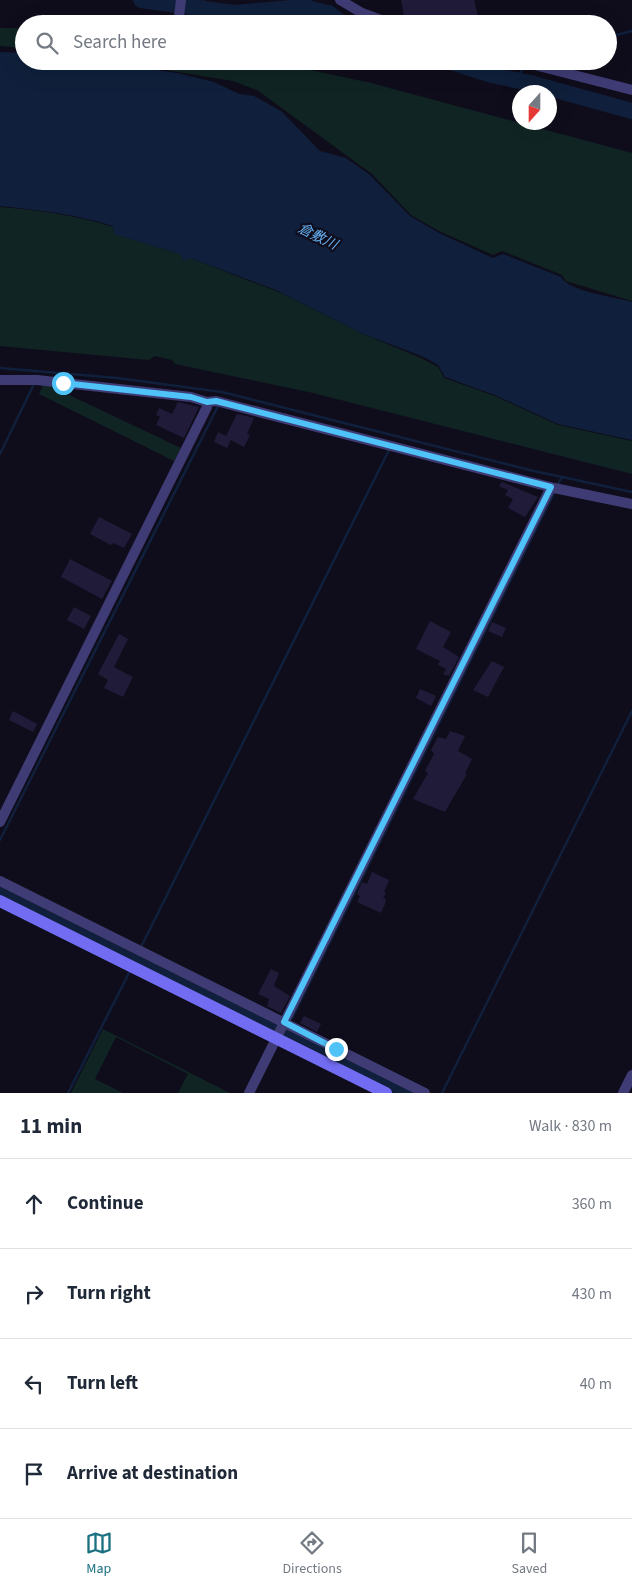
<!DOCTYPE html>
<html lang="en">
<head>
<meta charset="utf-8">
<style>
  :root { --surface:#fff; --page:#f6f6f7; --text:#1f2937; --muted:#747a83; --line:#e0e1e3; --accent:#1b7081 }
  body { margin:0; font-family:"Source Sans 3","Noto Sans JP",sans-serif; background:var(--page); color:var(--text) }
  .compass { position:absolute; left:512px; top:85px; width:45px; height:45px; border-radius:50%; background:var(--surface); box-shadow:0 5px 20px #0002; rotate:201deg }
  .stop { position:absolute; width:15px; height:15px; margin:-11px; border:4px solid #4fc3f7; border-radius:50%; background:#fff }
  .stop.end { background:#4fc3f7; border-color:#fff; box-shadow:0 1px 5px #0008 }
  .list { margin:0; padding:0; list-style:none }
  h2 { display:flex; justify-content:space-between; align-items:center; height:65px; margin:0; padding:0 20px; font-size:21px }
  h2 small { font-size:16px; font-weight:400; color:var(--muted) }
  .list li { display:grid; grid-template-columns:32px 1fr auto; gap:15px; align-items:center; box-sizing:border-box; height:90px; padding:0 20px; border-top:1px solid var(--line) }
  .list b { display:block; font-size:19px; white-space:nowrap }
  .list em { font-size:16px; font-style:normal; color:var(--muted) }
  .icon { flex:none; width:28px; height:28px; fill:none; stroke:currentColor; stroke-width:2; stroke-linecap:round; stroke-linejoin:round }
  .map { position:relative; flex:none; width:632px; height:1093px; overflow:hidden }
  .search { position:absolute; background:var(--surface); box-shadow:0 5px 20px #0002; left:15px; right:15px; top:15px; height:55px; display:flex; align-items:center; gap:12px; box-sizing:border-box; padding:0 18px; border-radius:28px; color:var(--muted); font-size:19px }
  .sheet { height:425px; background:var(--surface) }
  nav { display:flex; justify-content:space-around; align-items:center; box-sizing:border-box; height:70px; border-top:1px solid var(--line); background:var(--surface); font-size:14px; color:var(--muted) }
  nav a { display:grid; justify-items:center; gap:2px }
  nav .on { color:var(--accent) }
  .map>svg:first-child { display:block }
  .green { fill:#102424 }
  .water { fill:#10203c }
  .lines { fill:none; stroke-linecap:round; stroke-linejoin:round }
  .stream { stroke:#10203c; stroke-width:2.5 }
  .river { stroke:#10203c; stroke-width:16 }
  .building { fill:#211b3a }
  .street { stroke:#3f3c75; stroke-width:10 }
  .secondary { stroke:#716cf1; stroke-width:12 }
  .route { stroke:#4fc3f7; stroke-width:6 }
  .labels { text-anchor:middle; stroke-width:4.5; stroke-linejoin:round; paint-order:stroke }
  .water-label { font-size:14px; font-style:italic; fill:#64adf0; stroke:#0f0d1b }
</style>
</head>
<body>
<div class="map">
<svg width="632" height="1093" viewBox="0 0 632 1093">
  <rect width="100%" height="100%" fill="#0f0d1b"/>
  <path class="green" d="M0,28H24V48L0,46Z
    M110,61L272,62L367,82L632,153V301L566,281L562,275L502,251L493,255L439,231L411,215L372,174L257,90L233,81Z
    M0,207C39,210 75,215 113,227L114,234L180,254L184,261L190,258L281,293L361,333L421,358L438,367L444,378L495,396L558,425L632,441V474L313,393L175,364L172,360L155,356L149,360L0,346Z
    M44,383L181,448L174,461L39,394Z
    M103,1029L230,1093H178L188,1074L116,1037L95,1079L123,1093H71Z"/>
  <path class="water" d="M0,52L24,53V61H94L177,73L214,82L239,94L254,96L281,111L320,151L346,158L370,175L410,216L439,233L493,258L503,254L561,277C570,292 615,297 632,302V440L558,424L495,395L445,377L438,365L424,357L361,333L276,290L190,258L184,261L180,254L114,234L113,226C75,214 39,210 0,206Z"/>
  <g class="lines">
    <path class="stream" d="M203,0L204,7
      M308,8L311,1
      M608,37L632,31
      M519,81L522,69
      M0,368L117,378L222,392L534,471L632,492
      M0,454L34,384
      M557,486L562,477
      M0,840L219,404
      M141,947L389,450
      M292,1018L555,491
      M68,1093L129,973
      M442,1093L632,711"/>
    <path class="river" d="M141,0L234,13L302,7L329,13L343,24
      M448,61L491,75L530,83L632,111
      M0,889L412,1093"/>
  </g>
  <path class="building" d="M401,0H474L480,24H420L418,16L405,20Z
    M178,402L199,407L184,438L156,425L160,417L156,415L159,408L172,414Z
    M237,414L254,418L247,434L250,435L244,447L231,440L227,448L214,442L218,432L226,436Z
    M502,482L538,497L525,517L508,508L513,499L505,495L508,490L499,486Z
    M99,517L132,534L124,548L113,543L111,545L90,534Z
    M70,559L112,581L102,599L61,577Z
    M74,607L91,616L84,629L67,620Z
    M430,621L451,632L443,647L459,657L449,676L443,674L446,669L438,665L440,661L416,649Z
    M492,622L506,628L502,637L488,631Z
    M119,634L128,639L114,667L133,677L123,697L104,688L108,680L98,674Z
    M492,661L504,667L488,697L473,690Z
    M420,689L436,696L431,706L416,698Z
    M13,711L37,724L33,732L9,720Z
    M450,731L465,736L458,751L472,759L465,773L467,774L445,812L413,799L428,773L425,771L434,754L431,750L438,737L446,739Z
    M372,872L389,880L384,892L386,893L383,898L386,899L385,904L381,913L357,902L360,896L357,894L362,882L367,884Z
    M271,969L279,973L274,986L290,996L281,1013L267,1006L269,999L258,994Z
    M304,1016L321,1024L317,1032L300,1023Z"/>
  <g class="lines">
    <path class="street" d="M340,0L362,13L392,24
      M178,24L181,0
      M519,61L632,90
      M0,380H37L191,397L207,402L216,401L554,488L632,504
      M0,822L207,407V402
      M0,881L425,1093
      M249,1093L551,487
      M623,1093L632,1075"/>
    <path class="secondary" d="M0,901L386,1093"/>
  </g>
  <g class="lines">
    <path class="route" d="M63,383L191,397L207,402L216,401L551,487L284,1022L336,1049"/>
  </g>
  <g class="labels">
    <g class="water-label">
      <text transform="translate(318 236) rotate(26)" y="5">倉敷川</text>
    </g>
  </g>
</svg>
<svg class="compass" viewBox="-18 -18 36 36"><path d="M0-13l5 13h-10z" fill="#e53935"/><path d="M0 13l5-13h-10z" fill="#747a83"/></svg>
<div class="stop" style="left:63px;top:383px"></div>
<div class="stop end" style="left:336px;top:1049px"></div>
<div class="search"><svg class="icon" aria-label="search" viewBox="0 0 24 24"><circle cx="10" cy="10" r="6"/><path d="M15 15l6 6"/></svg>Search here</div>
</div>
<section class="sheet">
<h2>11 min<small>Walk · 830 m</small></h2>
<ul class="list">
<li><svg class="icon" aria-label="ahead" viewBox="0 0 24 24"><path d="M12 20V5M6 11l6-6 6 6"/></svg><div><b>Continue</b></div><em>360 m</em></li>
<li><svg class="icon" aria-label="right" viewBox="0 0 24 24"><path d="M7 20v-9h11M14 6l5 5-5 5"/></svg><div><b>Turn right</b></div><em>430 m</em></li>
<li><svg class="icon" aria-label="left" viewBox="0 0 24 24"><path d="M17 20v-9H6M10 6l-5 5 5 5"/></svg><div><b>Turn left</b></div><em>40 m</em></li>
<li><svg class="icon" aria-label="arrive" viewBox="0 0 24 24"><path d="M6 21V4h12l-3 4 3 4H6"/></svg><div><b>Arrive at destination</b></div></li>
</ul>
</section>
<nav>
<a class="on"><svg class="icon" aria-label="map" viewBox="0 0 24 24"><path d="M3 6l6-2 6 2 6-2v14l-6 2-6-2-6 2zM9 4v14M15 6v14"/></svg>Map</a>
<a><svg class="icon" aria-label="directions" viewBox="0 0 24 24"><path d="M12 3l9 9-9 9-9-9zM9 14v-3h6M13 9l2 2-2 2"/></svg>Directions</a>
<a><svg class="icon" aria-label="saved" viewBox="0 0 24 24"><path d="M7 4h10v16l-5-4-5 4z"/></svg>Saved</a>
</nav>
</body>
</html>
